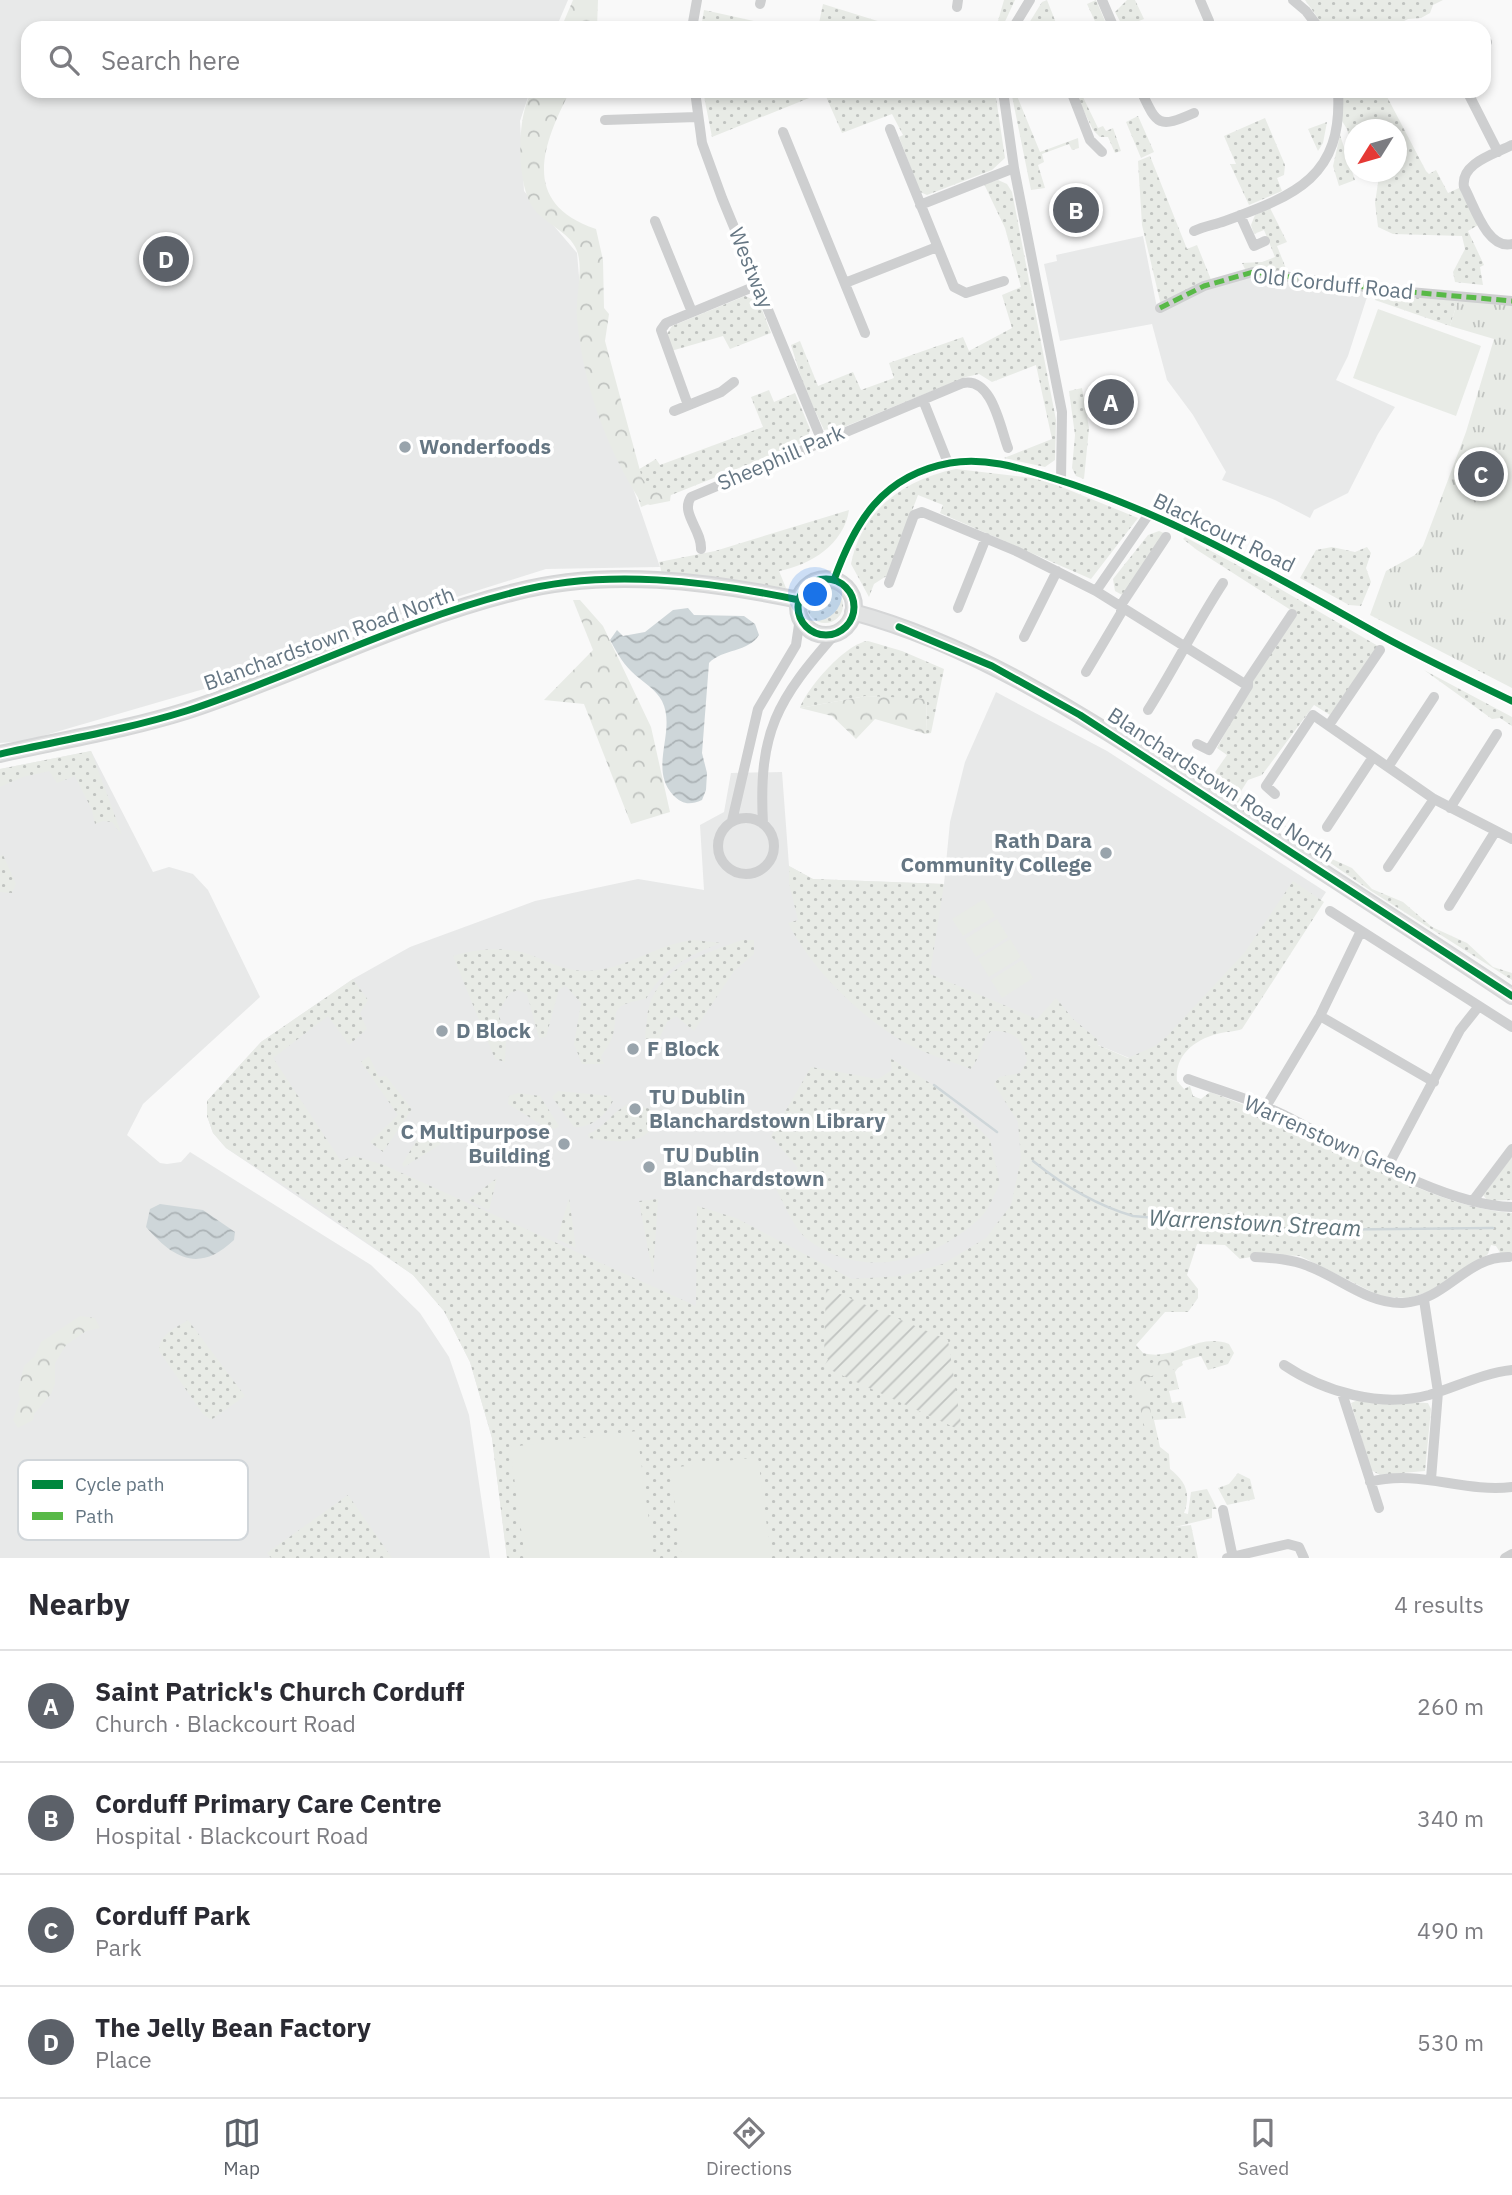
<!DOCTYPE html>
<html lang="en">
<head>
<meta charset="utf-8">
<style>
  :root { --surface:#fff; --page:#f2f2f3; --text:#2b2b33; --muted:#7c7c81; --line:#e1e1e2; --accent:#5c6169 }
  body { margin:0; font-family:"IBM Plex Sans",sans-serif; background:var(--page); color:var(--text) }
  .compass { position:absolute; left:1344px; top:119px; width:63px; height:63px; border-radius:50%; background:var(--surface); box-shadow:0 4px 10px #0003; rotate:233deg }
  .you { position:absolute; left:816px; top:595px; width:24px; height:24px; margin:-18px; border:5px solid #fff; border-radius:50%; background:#1a73e8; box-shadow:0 0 0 10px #1a73e833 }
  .badge { display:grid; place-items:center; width:46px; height:46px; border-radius:50%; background:var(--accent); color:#fff; font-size:23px; font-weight:700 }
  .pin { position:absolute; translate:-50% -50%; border:4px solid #fff; box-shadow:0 2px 7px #0006 }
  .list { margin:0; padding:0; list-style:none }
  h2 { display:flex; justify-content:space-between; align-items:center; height:91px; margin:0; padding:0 28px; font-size:30px }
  h2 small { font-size:23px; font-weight:400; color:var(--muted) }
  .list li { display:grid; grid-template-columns:46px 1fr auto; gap:21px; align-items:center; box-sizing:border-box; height:112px; padding:0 28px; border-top:2px solid var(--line) }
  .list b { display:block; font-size:26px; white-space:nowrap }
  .list p { margin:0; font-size:23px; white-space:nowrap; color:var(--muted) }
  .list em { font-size:23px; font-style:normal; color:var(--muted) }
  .icon { flex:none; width:38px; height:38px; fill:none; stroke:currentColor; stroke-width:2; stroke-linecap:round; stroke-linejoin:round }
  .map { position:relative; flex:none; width:1512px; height:1558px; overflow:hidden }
  .search { position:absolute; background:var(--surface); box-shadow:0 4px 10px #0003; left:21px; right:21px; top:21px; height:77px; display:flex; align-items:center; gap:18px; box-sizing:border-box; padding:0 24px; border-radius:21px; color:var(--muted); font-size:26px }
  .sheet { height:539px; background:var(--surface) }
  nav { display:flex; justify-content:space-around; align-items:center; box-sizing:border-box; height:98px; border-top:2px solid var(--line); background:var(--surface); font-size:19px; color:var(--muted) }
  nav a { display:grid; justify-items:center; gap:4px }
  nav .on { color:var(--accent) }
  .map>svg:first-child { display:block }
  .built { fill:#e8e9e9 }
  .grass { fill:url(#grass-dots) }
  .forest { fill:url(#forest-crowns) }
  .park { fill:url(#park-tufts) }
  .garden { fill:url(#garden-furrows) }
  .pitch { fill:#e8ebe6 }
  .water { fill:url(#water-waves) }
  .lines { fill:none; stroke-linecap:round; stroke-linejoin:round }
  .stream { stroke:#ced6d9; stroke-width:2.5 }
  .major-casing { stroke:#d5d6d7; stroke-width:18 }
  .minor { stroke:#cecfd0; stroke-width:10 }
  .major { stroke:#e1e2e2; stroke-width:14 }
  .quiet { stroke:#58b947; stroke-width:5; stroke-dasharray:10 5; stroke-linecap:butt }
  .cycleway-casing { stroke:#fff; stroke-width:11 }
  .cycleway { stroke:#00873e; stroke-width:7 }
  .poi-dot { fill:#99a4ac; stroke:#fff; stroke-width:2.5 }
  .labels { text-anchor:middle; stroke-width:7; stroke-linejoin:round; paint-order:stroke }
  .street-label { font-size:21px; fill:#657683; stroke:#fff }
  .poi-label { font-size:21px; font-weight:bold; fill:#657683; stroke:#fff; text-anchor:start }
  .water-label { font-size:23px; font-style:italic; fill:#60757c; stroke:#fff }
  .key { fill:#fff; stroke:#d1d6da; stroke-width:2 }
  .key-label { font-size:19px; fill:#657683 }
</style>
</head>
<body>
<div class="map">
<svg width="1512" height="1558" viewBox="0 0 1512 1558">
  <defs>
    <pattern id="grass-dots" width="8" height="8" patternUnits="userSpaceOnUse" patternTransform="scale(1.75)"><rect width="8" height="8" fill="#e8ebe6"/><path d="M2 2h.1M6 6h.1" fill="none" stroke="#c0c3c0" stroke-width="1.8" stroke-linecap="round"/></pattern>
    <pattern id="forest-crowns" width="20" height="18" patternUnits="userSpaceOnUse" patternTransform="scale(1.75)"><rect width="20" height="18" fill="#e8ebe6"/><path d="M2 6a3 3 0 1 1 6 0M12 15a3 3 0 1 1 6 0" fill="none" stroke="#c0c3c0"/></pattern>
    <pattern id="park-tufts" width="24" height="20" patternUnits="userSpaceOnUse" patternTransform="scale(1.75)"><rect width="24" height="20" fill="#e8ebe6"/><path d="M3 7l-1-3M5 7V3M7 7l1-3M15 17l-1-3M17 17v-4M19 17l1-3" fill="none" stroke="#c0c3c0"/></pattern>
    <pattern id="garden-furrows" width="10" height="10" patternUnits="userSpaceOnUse" patternTransform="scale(1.75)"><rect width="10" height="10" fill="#e8ebe6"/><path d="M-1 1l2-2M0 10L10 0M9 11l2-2" fill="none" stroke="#c0c3c0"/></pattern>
    <pattern id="water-waves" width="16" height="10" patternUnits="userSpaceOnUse" patternTransform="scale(1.75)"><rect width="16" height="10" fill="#ced6d9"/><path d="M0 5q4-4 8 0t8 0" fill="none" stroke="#abb2b5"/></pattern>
  </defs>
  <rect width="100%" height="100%" fill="#f9f9f9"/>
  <path class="built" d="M0,0H568L556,28H28V91H530L520,121L524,191L577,253L580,288L623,459L660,567L546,569L374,623L228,682L25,741L0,743Z
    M1143,236L1158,313L1169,305L1219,283L1251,276L1348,288L1368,294L1348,356L1336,380L1395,407L1378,434L1348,493L1314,510L1310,518L1275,500L1222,480L1226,472L1193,415L1167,380L1152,324L1060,341L1044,264L1057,261L1056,255Z
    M996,692L1107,751L1326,892L1244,1019L1134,1060L1055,1027L1036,1238L507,1558L492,1438L470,1362L444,1311L413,1275L226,1148L213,1133L207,1116V1101L261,1042L353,979L410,947L535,901L638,879L704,890L700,825L724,812L731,773L782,772L789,866L813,879L944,884L950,822L965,762Z
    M91,751L153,872L169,867L193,874L208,890L260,997L143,1104L127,1135L160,1163L167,1164L181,1162L190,1152L371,1265L420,1313L449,1357L469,1415L490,1558H0V769Z"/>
  <path class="grass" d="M1004,0H1015L1002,28H996Z
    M1047,0L1058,28H1026L1042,2Z
    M1096,0L1108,28H1098L1087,4Z
    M1127,0H1135L1144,19L1123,27L1115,12Z
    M1305,0H1443L1433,5L1430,13L1421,18L1408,19L1391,28H1325Z
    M823,4L900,28H818Z
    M704,10L786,28H787H701Z
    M703,91H995L1005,158L992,170L927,195L920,192L899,137L903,135L892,114L842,133L824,92L712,137Z
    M1011,91H1015L1040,152L1078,138L1079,148L1072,150L1069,144L1042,154L1044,162L1038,165L1045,188L1031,190Z
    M1343,91H1384L1426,171L1429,174L1436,170L1448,193L1459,188L1478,225L1468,231L1484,265L1480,267L1483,285L1455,282L1453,272L1465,249L1462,236L1393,234L1378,227L1375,203L1379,176L1362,177L1359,172H1396V130H1354V154L1347,129L1342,121Z
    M1083,97L1098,128L1103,126L1106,131L1113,128L1121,151L1115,153L1108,137H1100L1093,130L1078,99Z
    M1138,116L1154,152L1141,158L1126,122Z
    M1265,118L1285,165L1284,175L1277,178L1282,191L1249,205L1230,164H1236L1224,136Z
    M1327,122L1323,143L1318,151L1308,129Z
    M1340,135L1355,180L1339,186L1333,166Z
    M1150,156L1187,249L1197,245L1212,282L1161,305L1142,225L1138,161Z
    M998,180L1007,184L1012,192L1056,420L1055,460L1045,467L1004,458L1052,439L1036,365L992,382L979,374L966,377L844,427L824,430L804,387L791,345L800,341L818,386L853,372L861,390L894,378L889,363L963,337L969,351L1012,328L1002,295L1021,287L1005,228L984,184Z
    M1270,208L1287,242L1277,246L1287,271L1245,269L1242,263L1262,262L1275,257L1264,230L1254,234L1251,225L1255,215Z
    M1378,291L1458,300L1450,326L1375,300Z
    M745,296L759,302L771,333L730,349L723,336L671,351L667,334L672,326Z
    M1082,388L1089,428L1084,479L1076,476L1072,468L1075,435L1069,391Z
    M769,390L774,402L795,393L810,429L807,441L641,507L631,474L656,459L660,465L763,427L751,397Z
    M956,469L1042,479L1138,518L1091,579L940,513L943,505L918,495L888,575L874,584L869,597L851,564C861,511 904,479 956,469Z
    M849,510C844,544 811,565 779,571L786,588L662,574L659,562L715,551Z
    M1159,531L1164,533L1124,596L1115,591L1113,579L1148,535Z
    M1185,537L1265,580L1378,646L1330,715L1314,705L1262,775L1248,780L1238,796L1255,813L1276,820L1294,831L1312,850L1352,868L1372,889L1403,902L1432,927L1467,943L1493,967L1512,973V980L1371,891L1297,840L1286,827L1253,814L1227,795L1221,784L1211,778L1227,755L1217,748L1255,677L1297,614L1197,550L1183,539Z
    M1332,547L1355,552L1367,547L1371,553L1366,568L1371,582L1361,606L1349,605L1300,578L1316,550Z
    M807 605a18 18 0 1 1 36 0a18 18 0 1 1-36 0Z
    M868,641L902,651L944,669L931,733L926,734L927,700L866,696L800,708C807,688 846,643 868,641Z
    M1424,670L1512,717V726L1500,718L1492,719Z
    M91,751L122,835L112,822L103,821L95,824L92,810L75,776L57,783L49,771L23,777L0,787V769Z
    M3,855L16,884L12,893L0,892V856Z
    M789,866L813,879L944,884L930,974L1037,1019L1056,998L1073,1019L1097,1039L1098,1045L1128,1058L1155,1046L1167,1036L1245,952L1293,881L1324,902L1242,1029C1235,1032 1228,1031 1221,1033C1197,1038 1174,1054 1177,1081L1184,1089L1190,1086L1193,1096L1201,1099L1210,1092C1237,1102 1264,1112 1290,1124C1361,1158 1432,1206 1512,1213V1254H1501L1496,1246L1491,1245L1488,1254L1439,1288L1410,1298L1382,1297L1300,1256L1267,1254L1240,1259L1225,1245L1197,1244L1187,1275L1198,1289V1298L1188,1312H1165L1136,1345L1143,1353C1175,1362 1197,1332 1229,1344L1234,1353L1228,1364L1208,1370L1201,1356L1183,1361L1175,1372L1179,1389L1169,1391L1172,1403L1182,1401L1186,1418L1154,1420L1160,1447L1169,1454L1170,1469C1184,1480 1192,1492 1184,1513L1188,1514L1191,1492L1207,1489L1217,1509H1212V1518L1175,1527L1191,1525L1198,1558H507L492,1438L470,1362L444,1311L413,1275L307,1200L226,1148L213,1133L207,1116V1101L261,1042L353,979L368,1000L360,1013L367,1029L349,1045L328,1016L273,1058L341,1161L354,1156L384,1165L696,1306L697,1206L736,1218L852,1279L901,1276L943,1264L986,1238L1011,1205L1021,1159L1018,1122L994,1084L999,1077L1020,1073L1027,1061C1023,1039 1014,1030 991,1031C980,1044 981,1057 971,1069C948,1060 921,1053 900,1040C857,1013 811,968 788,923L798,920L789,883Z
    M694,940L721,943C689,955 663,968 646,999C601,1006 623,1015 610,1042C608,1047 603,1052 601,1057L604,1064H582L574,1044L581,1003L566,986L559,989L546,1037L539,1038L527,994L518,990L510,993L498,1012L506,1039L505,1062L495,1059L453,956C476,949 504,946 528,954C547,961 565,971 585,971C625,971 655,944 694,940Z
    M742,940H754V954L734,971L694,1031L676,1016L667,1022L655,1048L648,1047C643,1039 646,1029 647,1020C651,969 701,955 742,940Z
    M369,1056L379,1077L386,1076L412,1109L383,1152L370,1142L398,1115L361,1062Z
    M890,1058L938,1088L990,1140L1000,1183C995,1193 990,1207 982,1216C936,1261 862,1282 807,1239C794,1229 784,1203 776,1189L798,1168L771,1136L811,1067L878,1079L892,1070Z
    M558,1091L610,1096L613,1101C605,1116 592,1128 574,1127L552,1097Z
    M518,1093L540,1096L559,1126L555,1129L542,1125L508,1104L509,1096Z
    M631,1103L650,1109C665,1147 610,1143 589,1138L588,1134C606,1127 614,1109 631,1103Z
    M425,1127L441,1144L404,1167L402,1164Z
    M1512,1157V1200L1488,1201L1483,1195Z
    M497,1178L489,1210L468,1200Z
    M569,1198L576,1248L557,1239Z
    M658,1199L653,1276L639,1201Z
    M188,1320L245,1396L211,1420L203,1414L159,1351C158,1335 176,1328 188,1320Z
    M1358,1400L1428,1403L1431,1409L1425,1471L1380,1475L1371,1470L1351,1403Z
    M1238,1473L1250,1479L1255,1499L1227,1505L1218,1488L1229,1484Z
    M348,1495L392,1558H271L267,1553Z"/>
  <path class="forest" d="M573,0H598L597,28H561Z
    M532,91H570C542,146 520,203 596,229L603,260L604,308L609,314L605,341L642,478L650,489H666L671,493L670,501L650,505L641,502C606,448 582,381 577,318C575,297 583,274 578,254C573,233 546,225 534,209C516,185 516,117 532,91Z
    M573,600H580L603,626L651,727L670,812L631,824L584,704L544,700L593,650Z
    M866,696L927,699L926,734L875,719L856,739L832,716L800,708Z
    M80,1316L95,1318L100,1328L86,1331L66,1345L55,1363V1384L51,1394L34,1414L33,1420L18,1428L13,1420L20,1399L18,1391L24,1366L35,1356L41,1342Z
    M1179,1356L1183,1365C1170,1374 1157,1370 1144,1381L1154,1426L1145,1429L1132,1373L1136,1367Z"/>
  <path class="park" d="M1458,300L1512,304V688L1370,615L1386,571L1415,555L1423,546L1466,432L1494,339L1450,326Z"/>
  <path class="garden" d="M826,1288L948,1340L962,1431L824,1367L828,1359L824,1357Z"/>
  <path class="pitch" d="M1378,309L1481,346L1456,416L1353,378Z
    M1481,469L1512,474V617L1460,609Z
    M984,899L995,916L963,936L952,919Z
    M997,919L1008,937L976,957L965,939Z
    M1010,939L1021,957L989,977L978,959Z
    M1022,960L1033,978L1002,998L991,980Z
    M637,1431L654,1558H525L510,1447Z
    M758,1457L771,1558H682L670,1468Z"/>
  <path class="water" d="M688,608L694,615L744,616L755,624L759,635C749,652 722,649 709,663L702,753L707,773L706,790L702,800C690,805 683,805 673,795C648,768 677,731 662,701C656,689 641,681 631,671C622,662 616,651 610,640L617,630L623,636L645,632L673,610Z
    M160,1204L203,1210L235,1232L234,1240C199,1273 174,1259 146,1227L150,1209Z"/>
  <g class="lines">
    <path class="stream" d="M934,1085L997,1132
      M1033,1161C1064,1186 1095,1205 1133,1216L1296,1230L1493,1228"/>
    <defs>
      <path id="major" d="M798 607a28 28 0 1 1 56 0a28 28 0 1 1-56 0Z
        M853,612C986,648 1100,727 1214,801C1313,866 1413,930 1512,996
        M0,754C62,740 125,730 186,711C296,675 402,620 515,592C606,568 708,581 799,600"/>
    </defs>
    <use href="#major" class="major-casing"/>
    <path class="minor" d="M1102,0L1114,28
      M1200,0L1209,21
      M1293,0L1306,11L1319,28
      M760,4L761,0
      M957,7L958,0
      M646,26L674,28
      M692,28L697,0
      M1013,28L1030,0
      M1484,43L1487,42
      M695,91L702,143L722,198L822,441
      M1003,91L1014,168L1062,412L1061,480
      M1071,91L1090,140L1102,152
      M1141,91C1157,125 1158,129 1194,113
      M1467,91L1498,152
      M1390,92L1392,91
      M605,120L697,117
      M890,129L954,287L966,293L1004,281
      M783,132L865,333
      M1512,145C1495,154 1460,163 1464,187C1474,205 1487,250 1512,244
      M920,205L1014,168
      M1240,215L1254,246L1265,241
      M655,221L692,312
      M1194,231C1204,226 1214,225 1225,221C1296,195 1343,177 1338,91
      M845,283L937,247
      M1160,308L1204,286L1253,272L1387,290L1512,301
      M923,400L948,463
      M688,405L661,330L666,323L758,285
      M674,411L721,392L734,382
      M701,549C702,530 680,513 691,497L963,383C992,377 1000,427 1008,448
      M834,580C855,521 883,475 950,463C984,457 1017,467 1049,477C1168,512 1276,577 1384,637C1426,660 1469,680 1512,701
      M889,583L914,515L922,512L1016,551L1096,591L1248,686
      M1096,591L1149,514
      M958,608L986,538
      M1024,637L1057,571
      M1086,672L1121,613V605L1166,537
      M1148,710C1175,667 1195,626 1223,583
      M1329,725L1380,650
      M1197,744L1209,750L1248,686V680L1292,614
      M1388,767L1434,697
      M1275,794L1266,786L1313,715L1434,799L1512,839
      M1450,808L1497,734
      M718 846a28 28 0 1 1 56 0a28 28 0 1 1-56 0Z
      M732,821L758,709L796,645L800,618
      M763,824C758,731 777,700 837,632
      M1327,827L1373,757
      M1388,867L1434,799
      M1449,906L1495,832
      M1330,911L1512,1027
      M1320,1016L1434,1082
      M1188,1079C1220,1091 1254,1100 1284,1115C1345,1146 1445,1206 1512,1207
      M1265,1108L1320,1016L1361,931
      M1388,1166L1460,1030L1479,1006
      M1472,1202L1512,1149
      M1255,1257C1273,1258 1291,1259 1308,1266C1339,1277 1367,1304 1403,1303C1446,1301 1466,1256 1509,1257
      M1424,1300L1438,1392L1431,1479
      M1284,1365C1324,1392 1381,1408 1429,1395C1456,1387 1483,1373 1512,1370
      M1342,1393L1379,1508
      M1370,1482C1418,1469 1464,1493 1512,1487
      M1223,1510L1233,1558
      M1227,1558L1288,1544L1299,1547L1304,1558
      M1505,1558L1512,1554"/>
    <use href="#major" class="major"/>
    <path class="quiet" d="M1160,308L1204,286L1253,272L1387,290L1512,301"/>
    <defs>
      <path id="cycleway" d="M798 607a28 28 0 1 1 56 0a28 28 0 1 1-56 0Z
        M834,580C855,521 883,475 950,463C984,457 1017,467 1049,477C1168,512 1276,577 1384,637C1426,660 1469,680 1512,701
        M899,627L992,666L1080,715L1512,996
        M0,754C62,740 125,730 186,711C296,675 402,620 515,592C606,568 708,581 799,600"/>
    </defs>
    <use href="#cycleway" class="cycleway-casing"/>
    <use href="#cycleway" class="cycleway"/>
  </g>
  <g class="poi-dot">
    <circle cx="405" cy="447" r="7"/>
    <circle cx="1106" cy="853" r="7"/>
    <circle cx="442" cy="1031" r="7"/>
    <circle cx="633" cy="1049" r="7"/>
    <circle cx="635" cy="1109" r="7"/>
    <circle cx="564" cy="1144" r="7"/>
    <circle cx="649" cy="1167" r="7"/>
  </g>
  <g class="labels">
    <g class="street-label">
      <text transform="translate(751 268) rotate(68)" y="7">Westway</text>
      <text transform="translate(1333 284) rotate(6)" y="7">Old Corduff Road</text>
      <text transform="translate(781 458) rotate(-23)" y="7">Sheephill Park</text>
      <text transform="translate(1224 533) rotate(26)" y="7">Blackcourt Road</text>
      <text transform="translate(329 639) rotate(-20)" y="7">Blanchardstown Road North</text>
      <text transform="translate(1221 785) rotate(33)" y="7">Blanchardstown Road North</text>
      <text transform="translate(1331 1140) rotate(24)" y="7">Warrenstown Green</text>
    </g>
    <g class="poi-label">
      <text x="419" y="454">Wonderfoods</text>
      <text x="1092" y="848" text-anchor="end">Rath Dara<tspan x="1092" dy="24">Community College</tspan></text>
      <text x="456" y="1038">D Block</text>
      <text x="647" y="1056">F Block</text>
      <text x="649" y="1104">TU Dublin<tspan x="649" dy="24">Blanchardstown Library</tspan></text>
      <text x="550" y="1139" text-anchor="end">C Multipurpose<tspan x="550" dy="24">Building</tspan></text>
      <text x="663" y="1162">TU Dublin<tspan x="663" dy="24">Blanchardstown</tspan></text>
    </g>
    <g class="water-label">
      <text transform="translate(1255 1223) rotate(3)" y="8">Warrenstown Stream</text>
    </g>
  </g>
  <rect x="18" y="1460" width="230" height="80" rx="10" class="key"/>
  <rect x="32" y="1480" width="31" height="9" fill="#00873e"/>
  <rect x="32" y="1512" width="31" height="8" fill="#58b947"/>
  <g class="key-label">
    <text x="75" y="1491">Cycle path</text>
    <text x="75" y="1523">Path</text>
  </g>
</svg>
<svg class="compass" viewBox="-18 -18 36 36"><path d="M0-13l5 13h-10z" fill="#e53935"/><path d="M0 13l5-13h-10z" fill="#7c7c81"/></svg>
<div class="you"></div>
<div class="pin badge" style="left:1111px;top:402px">A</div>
<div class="pin badge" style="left:1076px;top:210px">B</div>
<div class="pin badge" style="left:1481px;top:474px">C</div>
<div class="pin badge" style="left:166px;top:259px">D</div>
<div class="search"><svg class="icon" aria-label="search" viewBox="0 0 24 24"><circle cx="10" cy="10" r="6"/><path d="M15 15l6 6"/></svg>Search here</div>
</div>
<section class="sheet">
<h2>Nearby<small>4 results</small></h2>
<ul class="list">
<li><span class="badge">A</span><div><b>Saint Patrick's Church Corduff</b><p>Church · Blackcourt Road</p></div><em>260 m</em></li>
<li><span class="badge">B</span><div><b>Corduff Primary Care Centre</b><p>Hospital · Blackcourt Road</p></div><em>340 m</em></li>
<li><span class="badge">C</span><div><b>Corduff Park</b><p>Park</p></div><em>490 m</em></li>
<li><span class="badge">D</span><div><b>The Jelly Bean Factory</b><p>Place</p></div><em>530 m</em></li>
</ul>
</section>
<nav>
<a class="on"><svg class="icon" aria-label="map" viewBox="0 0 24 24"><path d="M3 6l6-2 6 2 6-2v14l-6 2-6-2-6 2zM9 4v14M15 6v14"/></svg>Map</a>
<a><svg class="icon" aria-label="directions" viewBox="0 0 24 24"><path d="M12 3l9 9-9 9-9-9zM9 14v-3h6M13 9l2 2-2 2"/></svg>Directions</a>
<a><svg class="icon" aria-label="saved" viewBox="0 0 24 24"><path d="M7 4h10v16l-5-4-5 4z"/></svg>Saved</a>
</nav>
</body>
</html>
